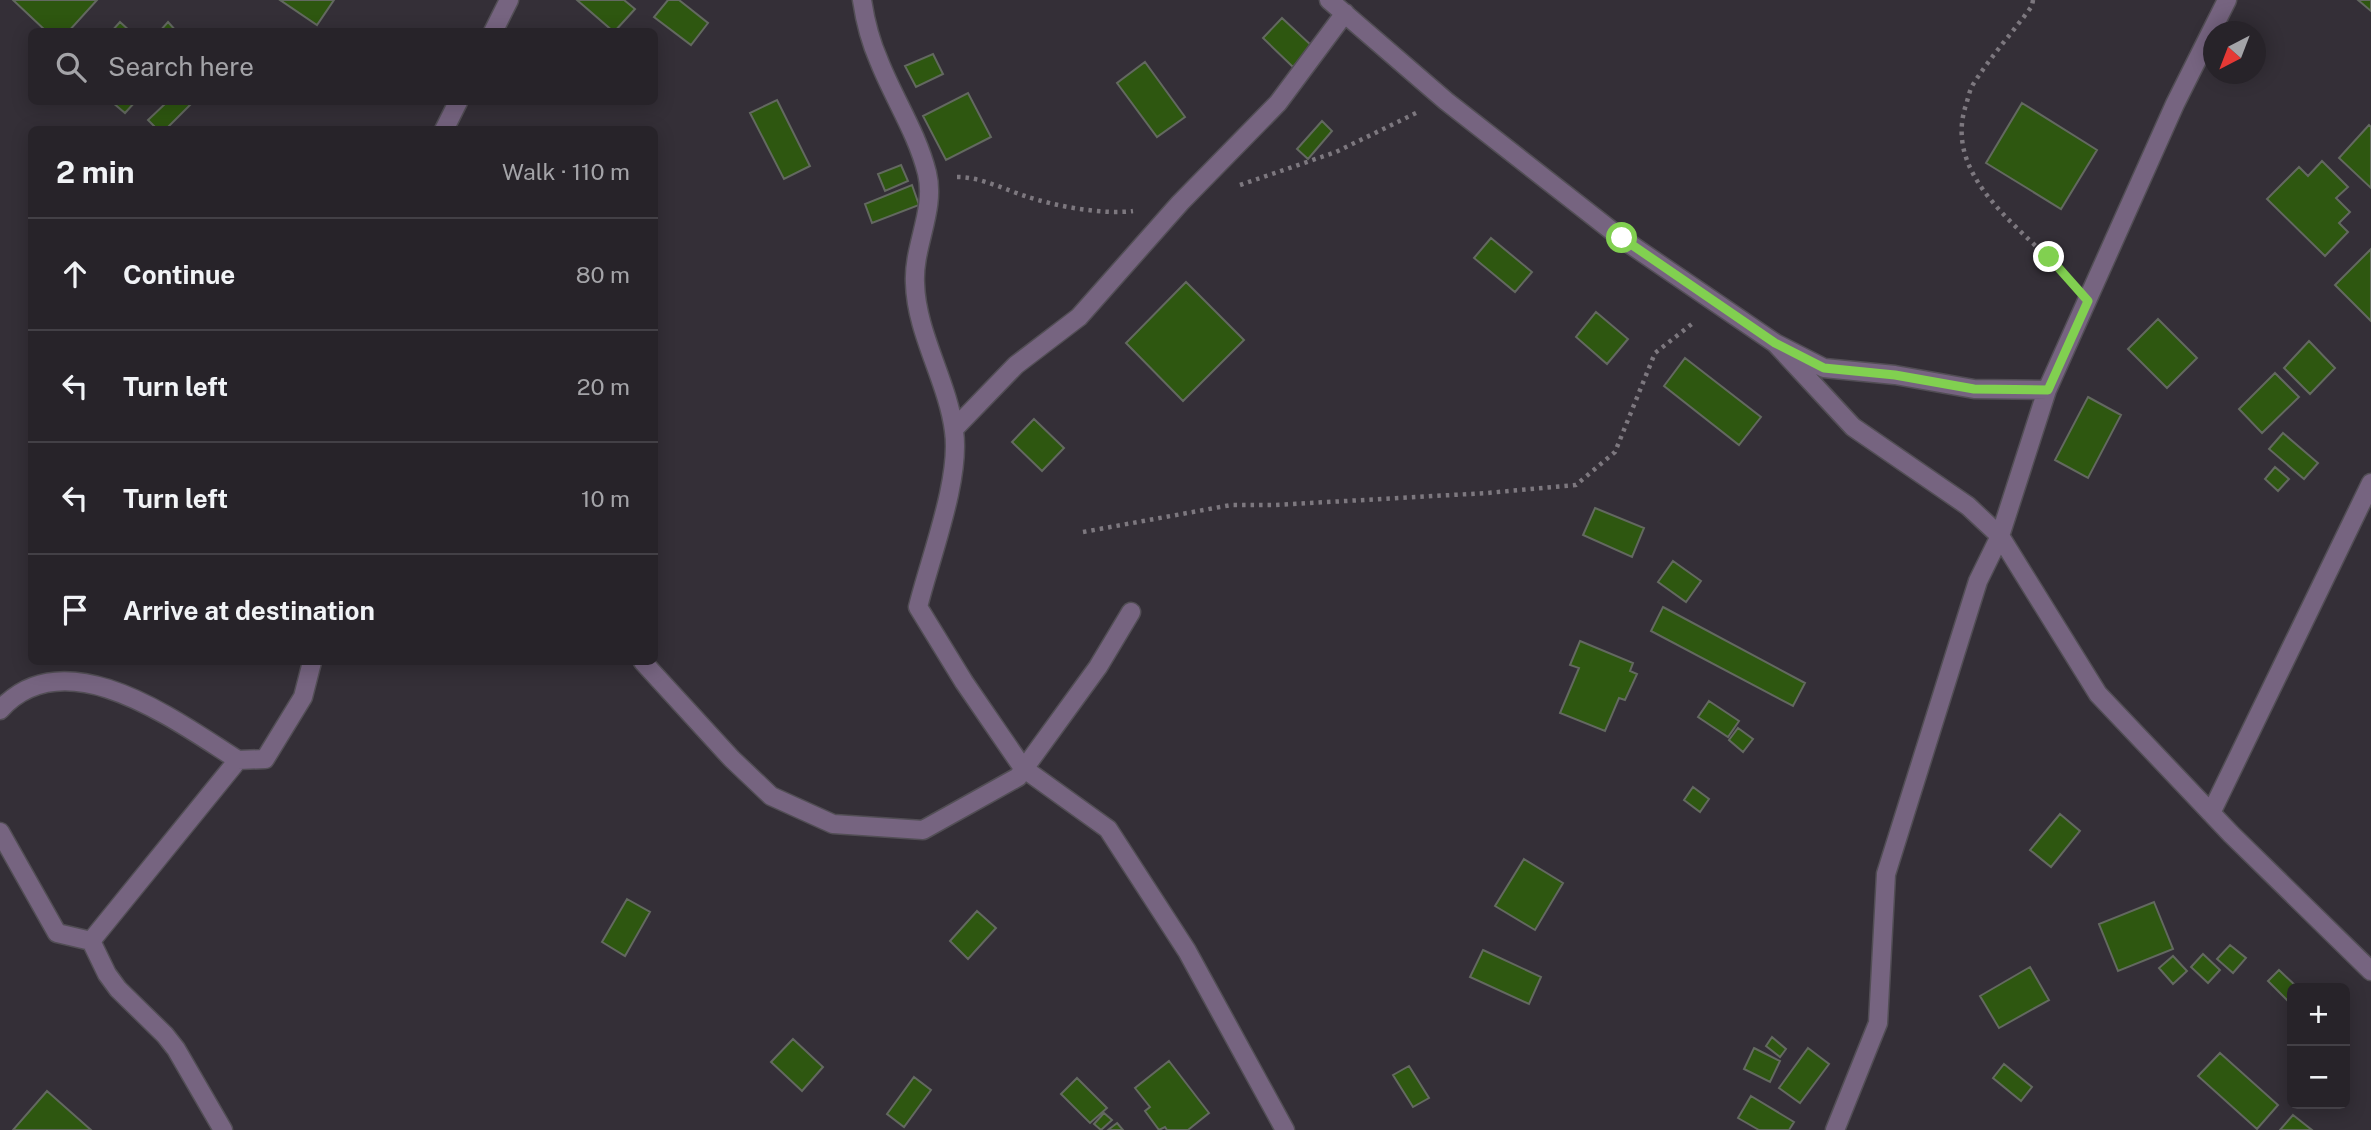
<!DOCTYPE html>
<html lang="en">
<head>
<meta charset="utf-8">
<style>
  :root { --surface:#272329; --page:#2f2b31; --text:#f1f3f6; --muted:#a4a4a8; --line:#434046 }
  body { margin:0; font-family:"Public Sans",sans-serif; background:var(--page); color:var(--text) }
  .controls { position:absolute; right:21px; bottom:21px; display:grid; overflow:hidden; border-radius:10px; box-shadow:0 4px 18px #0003 }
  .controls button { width:63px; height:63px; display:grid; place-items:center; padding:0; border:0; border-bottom:2px solid var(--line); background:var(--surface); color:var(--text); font:35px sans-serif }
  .compass { position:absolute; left:2203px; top:21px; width:63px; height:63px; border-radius:50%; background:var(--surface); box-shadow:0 4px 18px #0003; rotate:222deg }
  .stop { position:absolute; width:21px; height:21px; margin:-16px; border:5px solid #81d050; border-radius:50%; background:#fff }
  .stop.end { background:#81d050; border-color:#fff; box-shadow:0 2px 7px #0008 }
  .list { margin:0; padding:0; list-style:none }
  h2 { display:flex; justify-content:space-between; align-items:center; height:91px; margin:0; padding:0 28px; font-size:30px }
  h2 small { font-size:23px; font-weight:400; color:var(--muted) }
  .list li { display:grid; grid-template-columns:46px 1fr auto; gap:21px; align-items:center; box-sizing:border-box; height:112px; padding:0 28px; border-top:2px solid var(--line) }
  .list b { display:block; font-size:26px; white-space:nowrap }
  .list em { font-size:23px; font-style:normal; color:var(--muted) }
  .icon { flex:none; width:38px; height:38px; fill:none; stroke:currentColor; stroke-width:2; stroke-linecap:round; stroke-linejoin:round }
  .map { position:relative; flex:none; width:2371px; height:1130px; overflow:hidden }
  .search { position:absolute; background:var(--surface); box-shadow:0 4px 18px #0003; left:28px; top:28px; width:630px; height:77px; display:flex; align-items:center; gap:18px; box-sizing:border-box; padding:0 24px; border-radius:10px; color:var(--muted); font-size:26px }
  .panel { position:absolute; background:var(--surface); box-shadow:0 4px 18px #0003; left:28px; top:126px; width:630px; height:539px; border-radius:10px }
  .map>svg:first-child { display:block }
  .building { fill:#2e5710; stroke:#636960; stroke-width:2 }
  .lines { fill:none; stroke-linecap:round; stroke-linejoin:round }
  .minor-casing { stroke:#524e55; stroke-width:21 }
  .path { stroke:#7d787f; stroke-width:4.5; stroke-dasharray:3.5 5; stroke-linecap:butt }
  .minor { stroke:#766480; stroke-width:18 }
  .route { stroke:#81d050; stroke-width:9 }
</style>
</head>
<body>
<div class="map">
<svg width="2371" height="1130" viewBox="0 0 2371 1130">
  <rect width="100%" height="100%" fill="#342f37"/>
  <path class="building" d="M13,0H97L68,32H47Z
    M280,0H334L317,25Z
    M577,0H624L635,9L614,32Z
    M668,0H679L708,23L691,45L654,17Z
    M2358,0H2371V11Z
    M1282,18L1312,46L1293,67L1263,38Z
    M120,22L131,32H111Z
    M168,22L177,32H159Z
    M933,54L943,74L916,87L905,66Z
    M1145,62L1185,117L1157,137L1117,83Z
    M968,93L991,137L946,160L923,116Z
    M777,100L810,166L784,179L750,113Z
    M112,102H135L125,113Z
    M167,102H193L165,130H158L148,120Z
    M2022,103L2097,150L2061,209L1986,163Z
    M1322,121L1332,131L1308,159L1297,149Z
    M2369,125L2371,127V188L2339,158Z
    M2322,161L2348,187L2336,198L2350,212L2339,223L2348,232L2325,256L2267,199L2299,167L2308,176Z
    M901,165L908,181L885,191L878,174Z
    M912,185L919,205L872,223L865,204Z
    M1491,238L1532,272L1515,292L1474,258Z
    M2371,249V321L2335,285Z
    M1186,282L1244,340L1183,401L1126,343Z
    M1596,312L1628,339L1607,364L1576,337Z
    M2158,319L2197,358L2167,388L2128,349Z
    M2309,341L2335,368L2310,394L2284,368Z
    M1685,358L1761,417L1739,445L1664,386Z
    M2275,373L2299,397L2262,433L2239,409Z
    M2088,397L2121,415L2088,478L2055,460Z
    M1034,419L1064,448L1042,471L1012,442Z
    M2283,433L2318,463L2304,479L2269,449Z
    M2275,467L2289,479L2278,491L2265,479Z
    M1595,508L1644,528L1632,557L1583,535Z
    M1673,561L1701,581L1686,602L1658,582Z
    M1663,607L1805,683L1793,706L1651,631Z
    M1580,641L1633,663L1630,671L1637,674L1625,700L1619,698L1605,731L1560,713L1579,668L1570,665Z
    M1709,701L1739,721L1728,737L1698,717Z
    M1738,728L1753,739L1743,752L1729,740Z
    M1693,787L1709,799L1700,812L1684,800Z
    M2060,814L2080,831L2051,867L2030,850Z
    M1524,859L1563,883L1535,930L1495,906Z
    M627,899L650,912L625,956L602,942Z
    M2154,902L2173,949L2118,971L2099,924Z
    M977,911L996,928L968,959L950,941Z
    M2230,945L2246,958L2233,973L2217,959Z
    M1483,950L1541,977L1529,1004L1470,977Z
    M2203,954L2220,970L2208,983L2191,967Z
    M2173,956L2187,971L2173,984L2159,968Z
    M2030,967L2049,1000L1999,1028L1980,996Z
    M2279,970L2298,988H2292V1005L2268,981Z
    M1772,1037L1786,1049L1780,1057L1766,1046Z
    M793,1039L823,1067L802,1091L771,1062Z
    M1754,1048L1780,1061L1770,1082L1744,1069Z
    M1808,1048L1829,1064L1800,1103L1779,1088Z
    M2220,1053L2278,1105L2257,1129L2198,1076Z
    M1169,1061L1209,1113L1188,1130H1167L1165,1127L1159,1130L1145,1111L1150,1107L1135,1088Z
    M2004,1064L2032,1087L2021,1101L1993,1078Z
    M1409,1066L1429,1098L1413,1107L1393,1075Z
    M914,1077L931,1090L904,1127L887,1114Z
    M1077,1078L1107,1108L1090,1123L1061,1094Z
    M47,1091L91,1130H13Z
    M1751,1096L1794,1122L1789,1130H1759L1738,1118Z
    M1104,1113L1112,1120L1101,1130L1094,1124Z
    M2293,1115L2312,1130H2280Z
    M1117,1123L1123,1130H1108Z"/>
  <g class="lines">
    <defs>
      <path id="minor" d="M862,0C865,20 871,43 879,61C894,99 917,133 927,173C936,210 913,246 915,283C916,333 948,382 954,431C961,479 930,558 918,607L964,682L1023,768L1108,829L1187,951L1285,1130
        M1329,0L1446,101L1621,238L1775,343L1824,368L1895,375L1974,389L2047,390
        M2227,0L2175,104L2047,390L2000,536L2098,694L2231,834L2371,971
        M493,32L509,0
        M444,130L458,102
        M1775,343L1853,427L1968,506L2000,536L1978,581L1886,874L1878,1023L1835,1130
        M954,429L1016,365L1079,317L1180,203L1278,103L1345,13
        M643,662L732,759L771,796L833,824L923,830L1018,777L1098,667L1131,612
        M0,710C65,637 176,721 238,760
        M2211,813L2371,483
        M0,832L57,933L91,941L107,974L118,989L165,1035L176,1049L223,1130
        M91,941L238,760L265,759L303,697L312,662"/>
    </defs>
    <use href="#minor" class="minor-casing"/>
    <path class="path" d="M2033,0L2032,6C2013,32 1991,56 1974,83C1969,90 1968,100 1965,108C1944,180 2026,231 2067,277
      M957,177C981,177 1003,189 1025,196C1054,206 1103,215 1133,211
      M1240,185L1336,152L1416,113
      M1083,532L1231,505H1275L1487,493L1576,485L1615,452L1655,353L1693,323"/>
    <use href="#minor" class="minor"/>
  </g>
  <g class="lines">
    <path class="route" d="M1622,238L1775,343L1824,368L1895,375L1974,389L2048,390L2088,301L2049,257"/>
  </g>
</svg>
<div class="controls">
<button>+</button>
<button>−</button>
</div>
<svg class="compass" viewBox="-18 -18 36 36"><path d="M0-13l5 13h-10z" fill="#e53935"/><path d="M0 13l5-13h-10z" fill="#a4a4a8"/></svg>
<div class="stop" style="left:1622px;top:238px"></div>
<div class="stop end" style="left:2049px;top:257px"></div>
<div class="search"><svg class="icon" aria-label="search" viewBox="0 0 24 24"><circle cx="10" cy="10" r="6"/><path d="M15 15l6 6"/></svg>Search here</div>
<section class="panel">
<h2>2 min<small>Walk · 110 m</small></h2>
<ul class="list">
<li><svg class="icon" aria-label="ahead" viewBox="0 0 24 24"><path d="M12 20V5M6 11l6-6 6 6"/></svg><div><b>Continue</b></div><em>80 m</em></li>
<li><svg class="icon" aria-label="left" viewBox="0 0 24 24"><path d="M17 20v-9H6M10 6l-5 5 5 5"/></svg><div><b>Turn left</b></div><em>20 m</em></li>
<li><svg class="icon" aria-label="left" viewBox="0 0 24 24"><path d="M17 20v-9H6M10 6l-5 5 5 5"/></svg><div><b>Turn left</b></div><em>10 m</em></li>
<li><svg class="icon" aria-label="arrive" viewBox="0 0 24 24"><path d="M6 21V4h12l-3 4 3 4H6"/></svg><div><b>Arrive at destination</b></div></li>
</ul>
</section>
</div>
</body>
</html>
